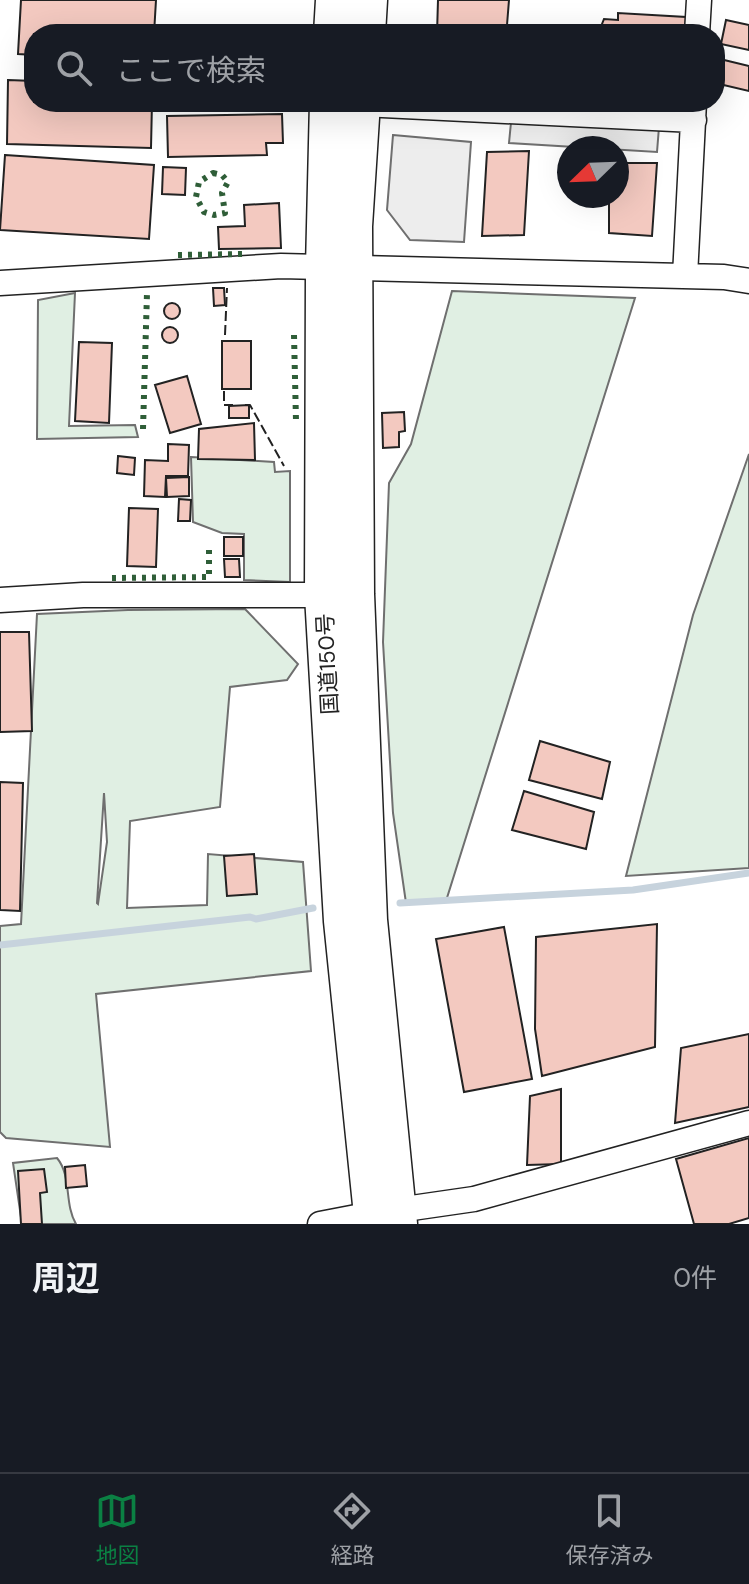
<!DOCTYPE html>
<html lang="ja">
<head>
<meta charset="utf-8">
<style>
  :root { --surface:#171b24; --page:#20242c; --text:#f1f3f6; --muted:#9ea1a6; --line:#363941; --accent:#0b8043 }
  body { margin:0; font-family:"DM Sans","Noto Sans JP",sans-serif; background:var(--page); color:var(--text) }
  .compass { position:absolute; left:557px; top:136px; width:72px; height:72px; border-radius:50%; background:var(--surface); box-shadow:0 8px 32px #0002; rotate:247deg }
  .list { margin:0; padding:0; list-style:none }
  h2 { display:flex; justify-content:space-between; align-items:center; height:104px; margin:0; padding:0 32px; font-size:34px }
  h2 small { font-size:26px; font-weight:400; color:var(--muted) }
  .icon { flex:none; width:44px; height:44px; fill:none; stroke:currentColor; stroke-width:2; stroke-linecap:round; stroke-linejoin:round }
  .map { position:relative; flex:none; width:749px; height:1224px; overflow:hidden }
  .search { position:absolute; background:var(--surface); box-shadow:0 8px 32px #0002; left:24px; right:24px; top:24px; height:88px; display:flex; align-items:center; gap:20px; box-sizing:border-box; padding:0 28px; border-radius:32px; color:var(--muted); font-size:30px }
  .sheet { height:248px; background:var(--surface) }
  nav { display:flex; justify-content:space-around; align-items:center; box-sizing:border-box; height:112px; border-top:2px solid var(--line); background:var(--surface); font-size:22px; color:var(--muted) }
  nav a { display:grid; justify-items:center; gap:4px }
  nav .on { color:var(--accent) }
  .map>svg:first-child { display:block }
  .green { fill:#e0efe3; stroke:#6f6f6f; stroke-width:2; fill-rule:evenodd }
  .parking { fill:#ededed; stroke:#6f6f6f; stroke-width:2 }
  .lines { fill:none; stroke-linecap:round; stroke-linejoin:round }
  .stream { stroke:#c7d3dd; stroke-width:7 }
  .building { fill:#f3c9c0; stroke:#222; stroke-width:2 }
  .minor-casing { stroke:#222; stroke-width:27 }
  .highway-casing { stroke:#222; stroke-width:39 }
  .minor { stroke:#fff; stroke-width:24 }
  .highway { stroke:#fff; stroke-width:36 }
  .hedge { stroke:#2f5e38; stroke-width:6; stroke-dasharray:4 6; stroke-linecap:butt }
  .fence { stroke:#222; stroke-width:2; stroke-dasharray:10 4; stroke-linecap:butt }
  .labels { text-anchor:middle; stroke-width:6; stroke-linejoin:round; paint-order:stroke }
  .street-label { font-size:22px; fill:#222; stroke:#fff }
</style>
</head>
<body>
<div class="map">
<svg width="749" height="1224" viewBox="0 0 749 1224">
  <rect width="100%" height="100%" fill="#fff"/>
  <path class="green" d="M452,291L635,298L446,901L406,903L393,813L383,642L389,483L411,444Z
    M75,293L69,426L135,425L138,437L37,439L38,300Z
    M749,454V868L626,876L693,615Z
    M191,457L274,462L275,472L290,471V582L244,580V534L222,533L193,522Z
    M245,609L298,664L287,680L230,687L220,807L130,821L127,908L207,905L208,854L303,862L311,971L96,994L110,1147L6,1138L0,1132V926L21,924L37,614L128,610ZM104,793L107,842L98,904L97,903Z
    M57,1158C72,1176 64,1204 76,1224H22L13,1163Z"/>
  <path class="parking" d="M513,102H661L657,152L509,143Z
    M393,135L471,142L464,242L410,240L387,210Z"/>
  <g class="lines">
    <path class="stream" d="M400,903L633,890L749,873
      M0,945L250,917L256,919L313,908"/>
  </g>
  <path class="building" d="M21,0H156L154,34H34V55L18,54Z
    M438,0H509L507,25L600,29L604,19L618,20V13L686,17L685,34H437Z
    M726,20L749,25V50L721,44Z
    M720,59L749,66V91L715,83Z
    M8,80L34,81V102H152L151,148L7,144Z
    M282,114L283,143H266L267,155L168,157L167,116Z
    M529,151L524,235L482,236L487,152Z
    M5,155L154,165L149,239L0,230Z
    M617,163H657L652,236L609,233V196H617Z
    M163,167L186,168L185,195L162,194Z
    M279,203L281,248L219,249L218,227L245,226L244,205Z
    M213,288H224L225,305L214,306Z
    M164 311a8 8 0 1 1 16 0a8 8 0 1 1-16 0Z
    M162 335a8 8 0 1 1 16 0a8 8 0 1 1-16 0Z
    M222,341H251V389H222Z
    M79,342L112,343L109,423L75,421Z
    M187,376L201,424L170,433L155,385Z
    M249,405V418H229V406Z
    M404,412L405,431L399,432V447L383,448L382,413Z
    M254,423L255,460L198,459L199,429Z
    M168,444L189,445L188,476H166L165,497L144,496L145,460L168,461Z
    M118,456L135,458L134,475L117,473Z
    M189,477V496L167,497L166,478Z
    M179,499L191,500L190,521H178Z
    M129,508L158,509L156,567L127,566Z
    M224,537H243V556H224Z
    M224,559H239L240,577H225Z
    M0,632H29L32,731L0,732Z
    M540,741L610,762L602,799L529,780Z
    M0,782L23,783L20,911L0,910Z
    M524,791L594,812L586,849L512,830Z
    M254,854L257,894L227,896L224,856Z
    M657,924L655,1047L542,1076L535,1029L536,937Z
    M504,927L532,1079L464,1092L436,939Z
    M749,1034V1107L675,1123L681,1048Z
    M561,1089V1164L527,1165L530,1096Z
    M749,1138V1218L729,1224H694L676,1159Z
    M85,1165L87,1186L66,1188L65,1167Z
    M44,1169L47,1192L40,1193L42,1224H21L18,1171Z"/>
  <g class="lines">
    <defs>
      <path id="minor" d="M697,34L699,0
        M362,104L694,120
        M685,276L694,102
        M0,283L281,266L724,277L749,281
        M0,600L83,595H323
        M398,1210L474,1199L749,1123
        M320,1224L372,1214"/>
      <path id="highway" d="M332,34L334,0
        M367,34L369,0
        M328,102L324,268L323,595L342,921L373,1224
        M362,102L354,226L356,594L369,920L399,1224"/>
    </defs>
    <use href="#minor" class="minor-casing"/>
    <use href="#highway" class="highway-casing"/>
    <use href="#minor" class="minor"/>
    <use href="#highway" class="highway"/>
    <path class="hedge" d="M213,173L222,175L228,182L222,193L225,213L214,215L204,212L196,197L199,182Z
      M178,255L242,254
      M294,335L296,421
      M143,429L147,293
      M112,578L209,577V548"/>
    <path class="fence" d="M225,335L227,288
      M224,391V405H233
      M245,405H250L284,466"/>
  </g>
  <g class="labels">
    <g class="street-label">
      <text transform="translate(327 664) rotate(-93)" y="8">国道150号</text>
    </g>
  </g>
</svg>
<svg class="compass" viewBox="-18 -18 36 36"><path d="M0-13l5 13h-10z" fill="#e53935"/><path d="M0 13l5-13h-10z" fill="#9ea1a6"/></svg>
<div class="search"><svg class="icon" aria-label="search" viewBox="0 0 24 24"><circle cx="10" cy="10" r="6"/><path d="M15 15l6 6"/></svg>ここで検索</div>
</div>
<section class="sheet">
<h2>周辺<small>0件</small></h2>
<ul class="list">
</ul>
</section>
<nav>
<a class="on"><svg class="icon" aria-label="map" viewBox="0 0 24 24"><path d="M3 6l6-2 6 2 6-2v14l-6 2-6-2-6 2zM9 4v14M15 6v14"/></svg>地図</a>
<a><svg class="icon" aria-label="directions" viewBox="0 0 24 24"><path d="M12 3l9 9-9 9-9-9zM9 14v-3h6M13 9l2 2-2 2"/></svg>経路</a>
<a><svg class="icon" aria-label="saved" viewBox="0 0 24 24"><path d="M7 4h10v16l-5-4-5 4z"/></svg>保存済み</a>
</nav>
</body>
</html>
